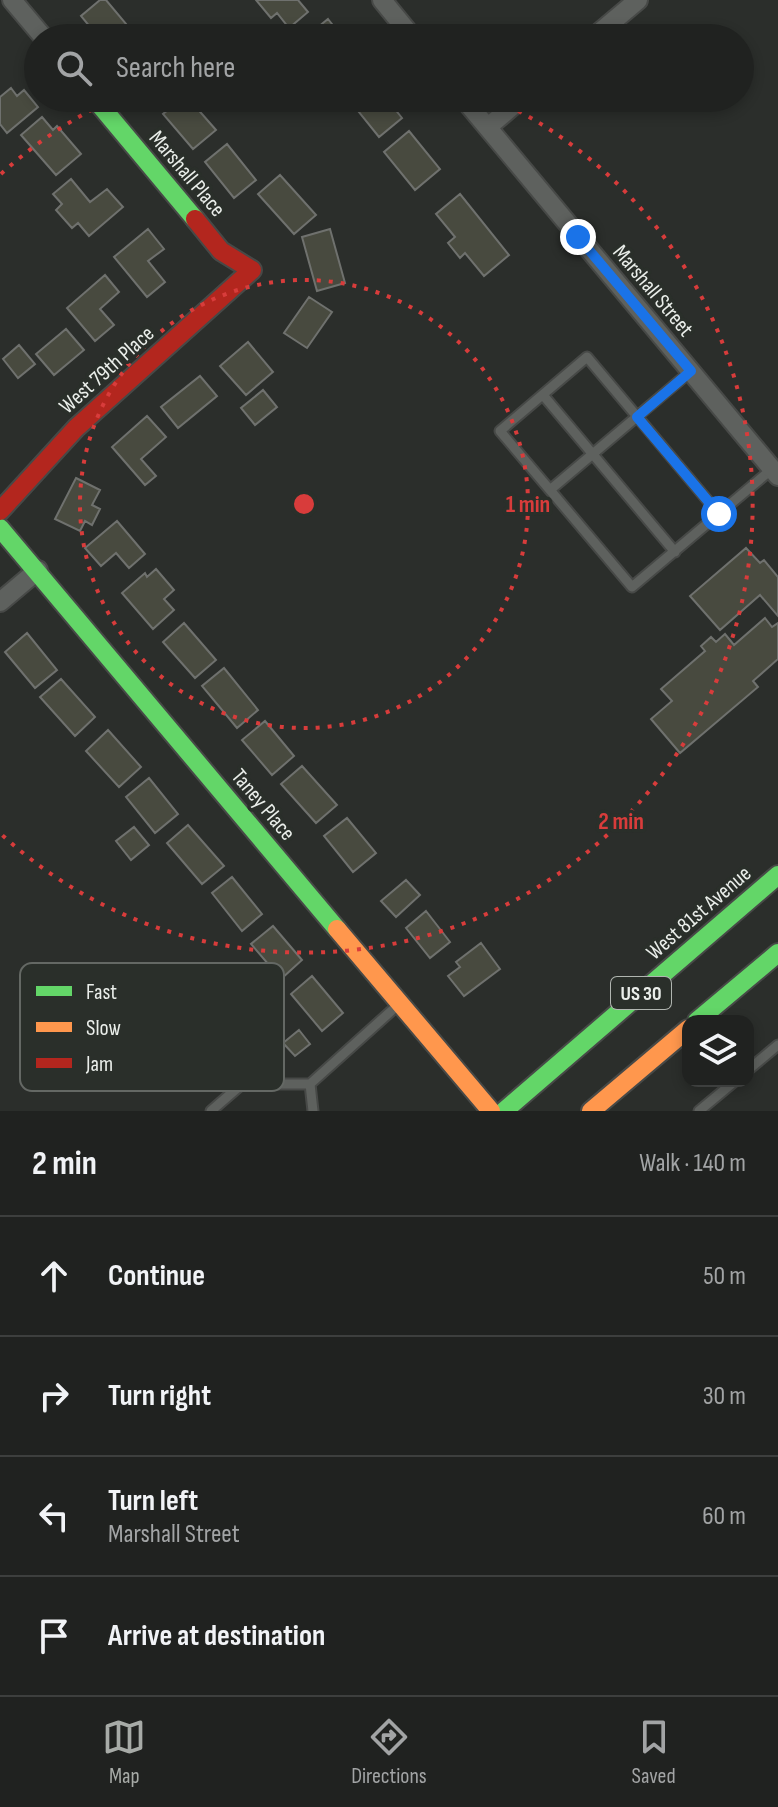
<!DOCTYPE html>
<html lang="en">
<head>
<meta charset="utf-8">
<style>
  :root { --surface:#202220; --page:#2d2f2d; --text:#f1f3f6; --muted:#a2a4a5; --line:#3d3f3e; --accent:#a7aba7 }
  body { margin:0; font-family:"Sofia Sans Condensed",sans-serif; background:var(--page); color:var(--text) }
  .controls { position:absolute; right:24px; bottom:24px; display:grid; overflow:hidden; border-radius:16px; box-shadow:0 4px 12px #0003 }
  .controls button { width:72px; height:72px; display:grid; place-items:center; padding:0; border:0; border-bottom:2px solid var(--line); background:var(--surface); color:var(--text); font:40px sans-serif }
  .stop { position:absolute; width:24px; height:24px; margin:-18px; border:6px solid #1a73e8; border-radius:50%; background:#fff }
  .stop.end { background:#1a73e8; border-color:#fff; box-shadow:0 2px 8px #0008 }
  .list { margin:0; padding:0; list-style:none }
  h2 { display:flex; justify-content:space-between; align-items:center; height:104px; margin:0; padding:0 32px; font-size:34px }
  h2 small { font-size:26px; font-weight:400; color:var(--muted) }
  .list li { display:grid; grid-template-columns:52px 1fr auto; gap:24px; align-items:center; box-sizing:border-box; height:120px; padding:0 32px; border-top:2px solid var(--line) }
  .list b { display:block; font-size:30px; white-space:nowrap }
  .list p { margin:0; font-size:26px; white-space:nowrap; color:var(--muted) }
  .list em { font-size:26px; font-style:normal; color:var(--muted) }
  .icon { flex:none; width:44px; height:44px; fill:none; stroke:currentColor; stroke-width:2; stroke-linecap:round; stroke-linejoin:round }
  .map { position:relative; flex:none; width:778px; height:1111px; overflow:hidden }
  .search { position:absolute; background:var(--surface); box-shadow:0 4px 12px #0003; left:24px; right:24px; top:24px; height:88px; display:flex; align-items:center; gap:20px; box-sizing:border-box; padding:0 28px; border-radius:44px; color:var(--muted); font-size:30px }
  .sheet { height:584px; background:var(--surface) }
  nav { display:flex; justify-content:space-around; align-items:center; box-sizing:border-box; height:112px; border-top:2px solid var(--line); background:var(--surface); font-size:22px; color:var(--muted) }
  nav a { display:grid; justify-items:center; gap:4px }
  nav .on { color:var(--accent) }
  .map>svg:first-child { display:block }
  .building { fill:#484a3f; stroke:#6f716e; stroke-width:2 }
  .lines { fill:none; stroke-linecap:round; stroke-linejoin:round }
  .lane-casing { stroke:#474947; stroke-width:13 }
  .street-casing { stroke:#474947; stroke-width:22 }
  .fast-casing { stroke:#474947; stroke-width:22 }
  .slow-casing { stroke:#474947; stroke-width:22 }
  .jam-casing { stroke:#474947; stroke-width:22 }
  .lane { stroke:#5e615e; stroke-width:9 }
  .street { stroke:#5e615e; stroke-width:18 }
  .fast { stroke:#63d668; stroke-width:18 }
  .slow { stroke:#ff974d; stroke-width:18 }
  .jam { stroke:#b3261e; stroke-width:18 }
  .route { stroke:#1a73e8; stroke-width:10 }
  .ring { fill:none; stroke:#d83c3b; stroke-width:4; stroke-dasharray:4 8 }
  .labels { text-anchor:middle; stroke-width:7; stroke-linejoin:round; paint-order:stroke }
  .shield { fill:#2a2f2a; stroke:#b0b5b0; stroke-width:2 }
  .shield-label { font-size:20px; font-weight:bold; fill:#eaeeea }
  .street-label { font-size:22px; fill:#eaeeea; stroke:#2a2f2a }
  .key { fill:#2a2f2a; stroke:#646864; stroke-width:2 }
  .key-label { font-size:22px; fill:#eaeeea }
  .centre { fill:#d83c3b; stroke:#2a2f2a; stroke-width:4 }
  .ring-label { font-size:24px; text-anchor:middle; font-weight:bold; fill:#d83c3b; stroke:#2a2f2a; stroke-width:7; stroke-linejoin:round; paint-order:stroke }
</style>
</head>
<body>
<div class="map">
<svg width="778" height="1111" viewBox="0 0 778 1111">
  <rect width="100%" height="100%" fill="#2b2e2b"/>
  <path class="building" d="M100,0H106L127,25L111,38H99L81,16Z
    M256,0H298L308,12L289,28L277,13L271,18Z
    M328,19L343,38H309L307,36Z
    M11,88L17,96L24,90L38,107L7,133L0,124V97Z
    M183,98H188L216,130L193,149L163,114Z
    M359,98H386L402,118L379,137L358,111L365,105Z
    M42,117L53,130L57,126L81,154L56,175L21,135Z
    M409,131L440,169L415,190L384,152Z
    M227,144L256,180L234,198L205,162Z
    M280,175L316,215L294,234L258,194Z
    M71,179L90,202L107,189L123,207L89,236L78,223L72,228L56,210L62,204L53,194Z
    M460,194L509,255L484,276L465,253L460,258L448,243L455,237L436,214Z
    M148,229L164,249L148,261L165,282L147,297L114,257Z
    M330,229L345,283L317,291L302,237Z
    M105,275L119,292L100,309L114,325L95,341L67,308Z
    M309,297L332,312L307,348L284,333Z
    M66,329L84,350L54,375L36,354Z
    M248,342L273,372L246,395L220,366Z
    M19,345L35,364L18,378L3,359Z
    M200,376L217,396L178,428L161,407Z
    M263,390L277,407L255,425L241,408Z
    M147,416L166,437L141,459L156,476L145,485L112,447Z
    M76,478L100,490L92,505L100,509L92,525L85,521L80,531L55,519Z
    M117,521L145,554L129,568L116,553L101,566L85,548Z
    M746,548L760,563L764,560L778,577V616L760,595L720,630L690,596Z
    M156,569L174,590L164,599L174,610L153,629L122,593L145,573L147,577Z
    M765,618L772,627L778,623V659L753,681L758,687L680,753L651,719L672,701L661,689L705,651L701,646L711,637L716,642L725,634L734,645Z
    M184,623L216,660L195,678L163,642Z
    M27,633L57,670L35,688L5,652Z
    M224,668L258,710L237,728L202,686Z
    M61,679L95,717L75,736L40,697Z
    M265,721L294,756L272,775L242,740Z
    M108,730L141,767L119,787L86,751Z
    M302,766L337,805L316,823L281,784Z
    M149,778L178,814L155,833L126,797Z
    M347,818L376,853L353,872L324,836Z
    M188,825L224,866L202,884L167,843Z
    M134,827L149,845L131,860L116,841Z
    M232,877L262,914L242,931L212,893Z
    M406,880L420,895L396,917L381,901Z
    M426,911L450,942L430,958L406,928Z
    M273,926L302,960L281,979L251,944Z
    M481,943L500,969L464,996L448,976L460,967L456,962Z
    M312,976L343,1013L322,1031L291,994Z
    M299,1030L310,1044L295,1056L283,1043Z"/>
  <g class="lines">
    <defs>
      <path id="lane" d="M691,371L550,490L632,587L772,469
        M543,395L675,552
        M550,490L500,431L587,357L719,514
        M748,1070L778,1045
        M310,1084L313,1111
        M211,1111L242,1084H310L399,1004
        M699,1111L735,1081"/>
      <path id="street" d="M12,0L44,38
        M382,0L413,38
        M593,38L638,0
        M463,98L778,476
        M488,127L522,98
        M0,602L38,570"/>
      <path id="fast" d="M94,98L195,219
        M0,528L337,929
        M697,1021L778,953
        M504,1111L778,875"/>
      <path id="slow" d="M337,929L491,1111
        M591,1111L688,1029"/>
      <path id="jam" d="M0,511L76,428L252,270L221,251L195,219"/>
    </defs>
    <use href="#lane" class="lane-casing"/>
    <use href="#street" class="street-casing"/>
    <use href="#fast" class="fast-casing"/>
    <use href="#slow" class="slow-casing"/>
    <use href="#jam" class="jam-casing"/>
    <use href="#lane" class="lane"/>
    <use href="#street" class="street"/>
    <use href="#fast" class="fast"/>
    <use href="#slow" class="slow"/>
    <use href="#jam" class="jam"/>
  </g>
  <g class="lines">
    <path class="route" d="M578,237L691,371L637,417L719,514"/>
  </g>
  <g class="ring">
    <circle cx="304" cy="504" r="224"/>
    <path d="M1 174A448 448 0 0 1 111 100M497 100A448 448 0 1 1 1 834"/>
  </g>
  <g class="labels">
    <rect class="shield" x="611" y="977" width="60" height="32" rx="6"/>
    <g class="shield-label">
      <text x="641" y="1000">US 30</text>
    </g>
    <g class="street-label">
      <text transform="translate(188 173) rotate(50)" y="8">Marshall Place</text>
      <text transform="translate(654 290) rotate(50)" y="8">Marshall Street</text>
      <text transform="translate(106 369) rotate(-42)" y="8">West 79th Place</text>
      <text transform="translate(264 804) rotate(50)" y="8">Taney Place</text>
      <text transform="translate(698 912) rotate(-41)" y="8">West 81st Avenue</text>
    </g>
  </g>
  <rect x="20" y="963" width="264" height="128" rx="12" class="key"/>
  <rect x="36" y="986" width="36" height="10" fill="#63d668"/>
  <rect x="36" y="1022" width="36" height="10" fill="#ff974d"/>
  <rect x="36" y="1058" width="36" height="10" fill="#b3261e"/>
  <g class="key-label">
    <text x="86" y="999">Fast</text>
    <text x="86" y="1035">Slow</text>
    <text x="86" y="1071">Jam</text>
  </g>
  <circle cx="304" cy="504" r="12" class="centre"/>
  <g class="ring-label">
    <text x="528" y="512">1 min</text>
    <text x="621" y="829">2 min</text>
  </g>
</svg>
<div class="controls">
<button><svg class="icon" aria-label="layers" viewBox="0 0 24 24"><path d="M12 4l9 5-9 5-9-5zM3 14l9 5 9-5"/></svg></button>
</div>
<div class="stop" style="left:719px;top:514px"></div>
<div class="stop end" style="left:578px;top:237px"></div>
<div class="search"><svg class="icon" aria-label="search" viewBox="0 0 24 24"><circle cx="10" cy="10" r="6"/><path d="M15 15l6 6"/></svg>Search here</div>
</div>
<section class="sheet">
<h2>2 min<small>Walk · 140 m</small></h2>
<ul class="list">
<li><svg class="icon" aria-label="ahead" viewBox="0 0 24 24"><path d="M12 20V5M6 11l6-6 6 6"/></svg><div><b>Continue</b></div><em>50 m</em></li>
<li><svg class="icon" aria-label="right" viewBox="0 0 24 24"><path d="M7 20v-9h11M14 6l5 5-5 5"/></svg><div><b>Turn right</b></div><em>30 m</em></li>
<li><svg class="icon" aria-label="left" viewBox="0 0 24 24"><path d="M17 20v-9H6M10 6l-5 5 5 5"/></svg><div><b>Turn left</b><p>Marshall Street</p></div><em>60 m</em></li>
<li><svg class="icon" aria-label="arrive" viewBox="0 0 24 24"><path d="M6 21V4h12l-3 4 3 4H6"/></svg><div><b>Arrive at destination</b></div></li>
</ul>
</section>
<nav>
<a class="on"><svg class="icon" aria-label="map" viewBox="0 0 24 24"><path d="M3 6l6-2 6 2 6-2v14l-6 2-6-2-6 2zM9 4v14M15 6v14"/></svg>Map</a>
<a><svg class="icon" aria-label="directions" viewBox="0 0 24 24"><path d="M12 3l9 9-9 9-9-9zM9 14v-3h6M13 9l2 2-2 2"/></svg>Directions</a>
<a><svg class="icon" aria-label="saved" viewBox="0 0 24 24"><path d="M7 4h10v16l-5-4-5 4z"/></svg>Saved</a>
</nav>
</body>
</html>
